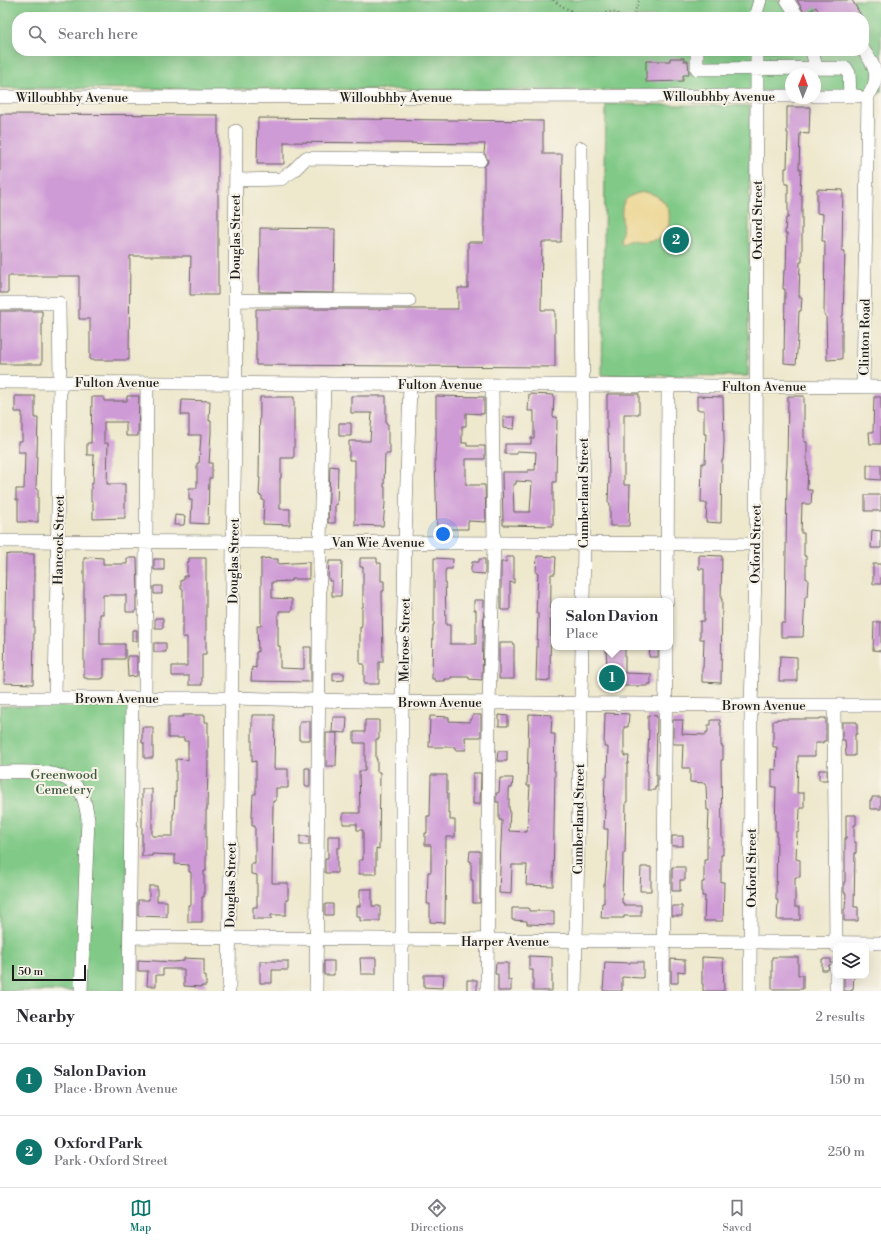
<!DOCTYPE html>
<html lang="en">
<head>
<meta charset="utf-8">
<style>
  :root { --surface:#fff; --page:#f7f7f7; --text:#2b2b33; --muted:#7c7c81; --line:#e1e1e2; --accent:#0f766e }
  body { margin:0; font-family:"Libre Bodoni",serif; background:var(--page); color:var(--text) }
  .controls { position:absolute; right:12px; bottom:12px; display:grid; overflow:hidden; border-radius:8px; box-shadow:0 4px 16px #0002 }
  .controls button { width:36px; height:36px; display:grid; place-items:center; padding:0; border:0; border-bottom:1px solid var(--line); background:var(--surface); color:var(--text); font:20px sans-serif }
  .compass { position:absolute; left:785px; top:68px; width:36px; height:36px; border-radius:50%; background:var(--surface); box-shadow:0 4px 16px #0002; rotate:1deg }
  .scale { position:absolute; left:12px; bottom:10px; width:74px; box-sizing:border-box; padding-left:4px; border:2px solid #1c1c1c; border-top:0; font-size:11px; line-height:14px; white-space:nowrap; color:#1c1c1c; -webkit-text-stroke:3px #f7f3e8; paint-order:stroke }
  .you { position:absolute; left:443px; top:534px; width:14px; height:14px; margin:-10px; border:3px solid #fff; border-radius:50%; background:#1a73e8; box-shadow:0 0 0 6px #1a73e833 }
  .badge { display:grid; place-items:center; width:26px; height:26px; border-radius:50%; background:var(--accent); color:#fff; font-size:13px; font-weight:700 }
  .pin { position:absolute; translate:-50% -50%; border:2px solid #fff; box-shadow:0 1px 4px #0006 }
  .popup { position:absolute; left:551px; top:598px; width:122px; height:52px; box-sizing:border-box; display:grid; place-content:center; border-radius:8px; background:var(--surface); filter:drop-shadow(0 1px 3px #0005); font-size:13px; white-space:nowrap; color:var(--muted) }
  .popup b { font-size:15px; color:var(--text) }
  .popup::after { content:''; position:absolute; left:50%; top:100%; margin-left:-8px; border:8px solid transparent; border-top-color:var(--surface) }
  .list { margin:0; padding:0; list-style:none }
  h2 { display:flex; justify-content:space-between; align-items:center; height:52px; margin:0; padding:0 16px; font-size:17px }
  h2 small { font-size:13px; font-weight:400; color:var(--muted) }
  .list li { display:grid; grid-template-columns:26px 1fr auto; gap:12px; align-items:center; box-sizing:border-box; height:72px; padding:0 16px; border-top:1px solid var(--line) }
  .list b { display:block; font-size:15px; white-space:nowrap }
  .list p { margin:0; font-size:13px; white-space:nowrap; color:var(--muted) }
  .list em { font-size:13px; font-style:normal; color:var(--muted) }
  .icon { flex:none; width:22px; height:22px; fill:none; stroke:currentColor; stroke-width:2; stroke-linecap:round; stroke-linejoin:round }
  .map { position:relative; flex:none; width:881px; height:991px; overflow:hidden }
  .search { position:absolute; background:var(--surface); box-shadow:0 4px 16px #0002; left:12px; right:12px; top:12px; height:44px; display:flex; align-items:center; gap:10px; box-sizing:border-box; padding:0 14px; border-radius:16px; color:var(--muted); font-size:15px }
  .sheet { height:196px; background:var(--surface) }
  nav { display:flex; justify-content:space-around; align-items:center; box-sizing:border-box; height:56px; border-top:1px solid var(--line); background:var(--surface); font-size:11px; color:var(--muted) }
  nav a { display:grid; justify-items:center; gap:2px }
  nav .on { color:var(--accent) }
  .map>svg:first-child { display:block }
  .green { fill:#80c986; stroke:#4e7251; fill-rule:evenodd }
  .sand { fill:#eeda9e; stroke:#857b5d }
  .building { fill:#cf9bd6; fill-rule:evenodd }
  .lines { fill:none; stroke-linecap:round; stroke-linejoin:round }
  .minor-casing { stroke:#66635a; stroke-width:14 }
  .path { stroke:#66635a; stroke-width:2; stroke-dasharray:1 3; stroke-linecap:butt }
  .minor { stroke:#fff; stroke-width:13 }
  .labels { text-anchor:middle; stroke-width:4; stroke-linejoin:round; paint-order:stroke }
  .street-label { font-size:13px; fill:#1c1c1c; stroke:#f7f3e8 }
  .park-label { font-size:13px; fill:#3f5941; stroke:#f7f3e8 }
</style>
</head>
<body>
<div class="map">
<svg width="881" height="991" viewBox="0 0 881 991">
  <rect width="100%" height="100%" fill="#f7f3e8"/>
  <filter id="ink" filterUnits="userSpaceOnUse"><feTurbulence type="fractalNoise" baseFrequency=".025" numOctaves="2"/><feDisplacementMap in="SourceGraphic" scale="8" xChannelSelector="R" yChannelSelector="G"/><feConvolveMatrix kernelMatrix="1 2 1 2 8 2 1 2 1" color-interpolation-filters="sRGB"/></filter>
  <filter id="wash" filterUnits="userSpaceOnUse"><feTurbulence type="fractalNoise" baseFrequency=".012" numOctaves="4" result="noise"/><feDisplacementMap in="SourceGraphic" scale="16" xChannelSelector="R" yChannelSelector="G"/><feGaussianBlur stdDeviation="0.9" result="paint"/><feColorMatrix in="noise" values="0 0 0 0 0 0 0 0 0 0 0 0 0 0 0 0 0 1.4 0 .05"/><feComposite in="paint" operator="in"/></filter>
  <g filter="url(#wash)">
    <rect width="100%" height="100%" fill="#eee8cd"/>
    <path class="green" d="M0,0H876L881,7V92H815V74H791V91L0,88ZM17,17H864V51H17Z
      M606,104L750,106L748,376L602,375Z
      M0,706L130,707L126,991H0Z"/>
    <path class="sand" d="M644,192C655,194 663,198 668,209C670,213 669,219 669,224C666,240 651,242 637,241C635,241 631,239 628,240C626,241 625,243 623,244L620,240C629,219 608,198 644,192Z"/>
    <g id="blocks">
      <path class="building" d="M797,0H852L862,17H822L816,7L805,14Z
        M670,58H684V61H688L689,75H683V81L646,82V61H670Z
        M787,107H810L809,134L800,133L799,169H801L800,195H802V262H800L799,297H802L801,311H799L798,338L796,364L784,363L785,289H783L784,270H786L787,234H785L786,218H788V184H785V168H787L788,133H787Z
        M0,114L218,115V295H190L191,256H130L129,360H90V319H79V276H8V293H0Z
        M258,118L543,121V154H562L561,242H542L541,310H555V367L256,365V309H458V288H468V242H484V167L487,164L488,160L484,153L485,144L284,142V164H257Z
        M817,189L843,190L842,251H845L843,316H842V359L827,360L826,316L824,315L825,241H822L823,214L817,213Z
        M260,228L335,229L334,293L259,292Z
        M0,311H42V364H0Z
        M529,394L554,395L553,417H557L556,482H553V526L503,525L502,472H528V470H535L536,452L517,451V454H505V444H531V438H534V411H528ZM516,481L532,482L530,512H514L513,484H516Z
        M607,394H639V414H624V485H630L629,526H610V503H608L609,477L608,434H607Z
        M15,396H35V418H38L36,489H38V522H18V500H16V489H24L25,452H18V441H22V412H15Z
        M127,396H139L138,436H126V422H104V443H108L107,484H125V518L93,519V502H91V484H93L94,455H87V443H91L92,397H104V401H127Z
        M351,396H386V424H388V445H390V454H385L384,487H385V503L383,526L355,525V460H349V441H370L372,413H351Z
        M436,396L484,397V414L466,413V426H462V443H467V446H485V459H466V485H485L486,522L468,521V529H437L435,458L436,442Z
        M697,396L723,397L724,442L723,460H722L721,523L706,522L707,503H701L702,463H705L706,434H704V410H697Z
        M788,396H804V442H807V466H808L807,490H812L811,504H802L801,533H804V556H806V579H808L807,597H805L803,637H781V623H785L787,478H786L787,465Z
        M260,397H294V458H281V478H280V509H290V525L263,524L264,500H262V496L259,495L260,478H259Z
        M874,397H881V444H870L869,432H873Z
        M182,400L210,401L209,421H211V433L209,463H212V478H209L208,524L191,523L192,500H189V488H197V463H199L201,435H189V415H181Z
        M503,417H515L514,429L503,428Z
        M339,423H351V436H339Z
        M867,465H881V480L867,479Z
        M330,466L338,467L337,505L335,504V523H328Z
        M865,495H881V511H865Z
        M175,515L185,516L184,525H174Z
        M872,530L881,531V548H871Z
        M10,554H34V633L33,684L4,683L6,555Z
        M699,555L722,556L721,599H722L721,683L702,682V668H703L704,639H700V621H704V569H699Z
        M537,556L556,557L555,574H551L550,681L536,680L538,613H536L538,573H536Z
        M89,557L103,558V564H127V558H137L138,596H136V612H126V595H103V614H100V644H125V659H104V678H102V679H87V678H84V558H89Z
        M506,557H514V583L510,582V610H501V562H506Z
        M189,558H206V654H202V685H189V676H172V666H187V637H182V625H183V589H181V580H184V576H187V562H189Z
        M269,558V559H278V564L309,562V579H291V581L272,582V598L292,599V611H279V615H278V646H280V668L304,669V647H311V682L251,681L252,667L256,668V652H258L257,626H261V559Z
        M360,558H377V563H381V581H384V591H382L383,662H379V684H364V664H360V627L361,628L362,624V607H363V567H360Z
        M434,558L453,559L452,569H446L445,572L446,625H450V644H476V610H474V600H484L482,680L469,679V677H451V679H445V681H435V679H432L433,625H434Z
        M154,559H164V570H154Z
        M479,559H485V574L471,573V566H472V562H479Z
        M329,561H342L341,596H332V581H329V578H328Z
        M873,564H881V584H873Z
        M154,586H162V594H154Z
        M155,618H163V628H155Z
        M874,622H881V651L873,650Z
        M132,630H137V641H132Z
        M154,643H166V652H154Z
        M499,643H514V679H499Z
        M606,647H625V673L651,674V684H648V686H619V688L605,687V669H607Z
        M650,648H658V657H649Z
        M127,656H137V676L128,677Z
        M780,656L797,657V681H779Z
        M333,673H344V680L333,681Z
        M605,713L629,714L628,727H624V756H629L628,764H627V802H626L625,853H623L622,903H624V905H641V916H624V918H601L602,903H604V884H605L607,860L608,829H604L605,810H604L605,777H607L608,747H604Z
        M529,714L552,715L551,734H555L554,771H555L553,886L526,885L527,865H512L511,894L499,893L502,820H499V802H496V793H498L499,792L500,778H513L512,788H509V810H510L509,831L527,832L530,786H527Z
        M183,715H205V722H208V762L207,810H206V871H204V897H202V922H188V905H191V872H189V865L175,864V855L152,854V856H142V789H152V836H173V814H174L175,792H176V759L188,760V741H184V738H168V717H183Z
        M252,715H275L274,769H288V788H276V801H273L272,883H288V900H286V915H271V919H253V907H257V875L251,874V863H255V826H252V815L253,794H256V761L252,762Z
        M472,715H481V737H465L466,750H455V747H429L430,716L449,717V721L470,722V719H472Z
        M499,715L508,716V726H499Z
        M648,715L657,716L656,775H657V787H655V790H648V771H647L649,730H648Z
        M333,717H347L346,733L332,732Z
        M820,718H826V741H823V743H815V756H798L797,793H804V808H800L799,832H797L796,859L800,860V877H795V907H800V920H777L778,900H776L777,831H775L776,787H772V769L776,770L777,747H773V721L777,720V719H820Z
        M365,720H379V739H376V759H377V772H380L379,849L376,848V874H359V860H363V830H357V824H343V813H360L359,771H365V743H354V732H365Z
        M673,720H683L682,734L706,735V732H708V725H711V720H720V725H721V746H723V760H721L722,838H723V855H721V882H724L723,921H704L705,896H702V882H704V860H707V838H708L709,810H707L706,785H705V783L690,782V768H682L683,744H673Z
        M300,721H310V740H299V724H300Z
        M842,722H857V734H855V756H846L845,740H842Z
        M142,727H153V758H144V743H142Z
        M326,733H337L336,766H326Z
        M498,751H507V761H497Z
        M305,768H310V786H305Z
        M819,770H827V780H819Z
        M473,773H481L480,804H473Z
        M431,775H447V793H448V813H450V820H455V837H446L445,923L430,922V904H427L428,872H431V845H425V833H427V816H430Z
        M872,797H881V809H870V800H872Z
        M846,815H856V825H854V842H856V853H855L854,907H858V921H844V909H845L846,893H844V882H845V838H846Z
        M300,836H309V845H300Z
        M328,836H340V848H337V873H325V858H328Z
        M672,836H683V846H672Z
        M470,851H480V903H473V880H471V861H469Z
        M641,867H651V891H640Z
        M672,867H685V880H680V891H672Z
        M149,886H157V901H167V917L138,916V900H149Z
        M360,889H372V906H380V921H360V917H357V906H360Z
        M325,904H333V915H325Z
        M672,906H682V916H672Z
        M512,908H529V911H554V925L527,924V921L512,920Z
        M529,956L552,957V991H533V970H529Z
        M702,957L723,958L724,991H703V984H702Z
        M772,957H798V975H803V989H772Z
        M184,958L204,959V976H206V986H202V987L184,986V969H163V975H156V986H147L148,971H138V960L173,962L184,961Z
        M360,958H376V974H361Z
        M671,959L685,960V972L678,971V983H671Z
        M822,959H831V963L829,965L828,970H822Z
        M260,961H288V970H272V983H260Z
        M324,961H334V975H324Z
        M605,962L630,963V962H643V978L622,977V991H603Z
        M496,963H508V980H511V991H498V974H495Z
        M424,975H444L443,988L424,987Z
        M844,976H854L853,989H852V991H844Z
        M467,980H477V991H467Z"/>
    </g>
  </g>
  <g filter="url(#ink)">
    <use href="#blocks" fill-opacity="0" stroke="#66635a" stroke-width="1"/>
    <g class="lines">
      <defs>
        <path id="minor" d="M787,0L798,17
          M755,17L760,0
          M697,51V69L846,68L849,73L850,96
          M812,51L816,67
          M864,51C876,67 881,78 868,96
          M815,96H858
          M0,97L791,96
          M581,148L584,543L583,601
          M236,180L281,179L293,171L306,158L480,160
          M235,300L409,301
          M0,303H59L60,382L55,698
          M0,382L881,387
          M863,387L868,96
          M0,541L756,544
          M667,601L668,386
          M0,698H232L403,702L751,705H881
          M145,698L147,383
          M834,705L836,946
          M0,772C29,772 73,766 84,800C86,806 87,813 88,819L81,991
          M130,937L881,943
          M129,991L132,698
          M229,991L233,542L236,383L235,300L236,131
          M316,991L320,542L324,383
          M402,991V712L405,542L410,384
          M487,991L489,702L494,543L492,385
          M575,991L582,647
          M663,991L666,647
          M750,991L751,705L756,544L757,51
          M836,991V969"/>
      </defs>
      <use href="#minor" class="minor-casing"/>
      <path class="path" d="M553,0C562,6 570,12 581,13C587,14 592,14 597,14C606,13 614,9 621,17
        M633,17L639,0
        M641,51L642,53"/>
      <use href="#minor" class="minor"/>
    </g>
  </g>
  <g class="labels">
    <g class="street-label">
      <text x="719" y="101">Willoubhby Avenue</text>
      <text x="72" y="102">Willoubhby Avenue</text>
      <text x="396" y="102">Willoubhby Avenue</text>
      <text transform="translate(757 220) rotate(-90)" y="5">Oxford Street</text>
      <text transform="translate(235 237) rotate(-90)" y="5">Douglas Street</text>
      <text transform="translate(864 337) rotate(-89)" y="5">Clinton Road</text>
      <text x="117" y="387">Fulton Avenue</text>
      <text x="440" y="389">Fulton Avenue</text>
      <text x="764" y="391">Fulton Avenue</text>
      <text transform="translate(583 493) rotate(-90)" y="5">Cumberland Street</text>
      <text transform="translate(58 540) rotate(-89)" y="5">Hancock Street</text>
      <text x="378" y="547">Van Wie Avenue</text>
      <text transform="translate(755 544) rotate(-89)" y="5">Oxford Street</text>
      <text transform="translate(233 561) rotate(-89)" y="5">Douglas Street</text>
      <text transform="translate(404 640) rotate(-89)" y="5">Melrose Street</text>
      <text x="117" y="703">Brown Avenue</text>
      <text x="440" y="707">Brown Avenue</text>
      <text x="764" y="710">Brown Avenue</text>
      <text transform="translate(578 819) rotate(-89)" y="5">Cumberland Street</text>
      <text transform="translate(751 868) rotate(-90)" y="5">Oxford Street</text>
      <text transform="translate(230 885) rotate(-89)" y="5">Douglas Street</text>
      <text x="505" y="946">Harper Avenue</text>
    </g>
    <g class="park-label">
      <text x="64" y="779">Greenwood<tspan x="64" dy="15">Cemetery</tspan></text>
    </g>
  </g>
</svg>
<div class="controls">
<button><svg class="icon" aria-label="layers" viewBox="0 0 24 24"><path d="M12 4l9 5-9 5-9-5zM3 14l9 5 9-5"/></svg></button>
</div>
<svg class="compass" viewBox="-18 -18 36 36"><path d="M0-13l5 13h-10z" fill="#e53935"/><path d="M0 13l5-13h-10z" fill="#7c7c81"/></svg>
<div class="scale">50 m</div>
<div class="you"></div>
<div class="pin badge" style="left:612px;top:678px">1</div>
<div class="popup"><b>Salon Davion</b>Place</div>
<div class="pin badge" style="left:676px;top:240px">2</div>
<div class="search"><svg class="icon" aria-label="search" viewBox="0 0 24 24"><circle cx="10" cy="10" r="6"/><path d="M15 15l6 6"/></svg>Search here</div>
</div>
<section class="sheet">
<h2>Nearby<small>2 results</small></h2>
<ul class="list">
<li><span class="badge">1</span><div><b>Salon Davion</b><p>Place · Brown Avenue</p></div><em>150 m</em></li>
<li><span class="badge">2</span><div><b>Oxford Park</b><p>Park · Oxford Street</p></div><em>250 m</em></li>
</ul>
</section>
<nav>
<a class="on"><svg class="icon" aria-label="map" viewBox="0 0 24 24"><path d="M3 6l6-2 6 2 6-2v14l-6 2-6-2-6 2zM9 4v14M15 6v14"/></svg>Map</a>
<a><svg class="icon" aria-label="directions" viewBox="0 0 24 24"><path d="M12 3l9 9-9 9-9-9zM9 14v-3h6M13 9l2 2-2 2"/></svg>Directions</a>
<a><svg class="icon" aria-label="saved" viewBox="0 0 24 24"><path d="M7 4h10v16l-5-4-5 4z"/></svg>Saved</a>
</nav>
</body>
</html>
